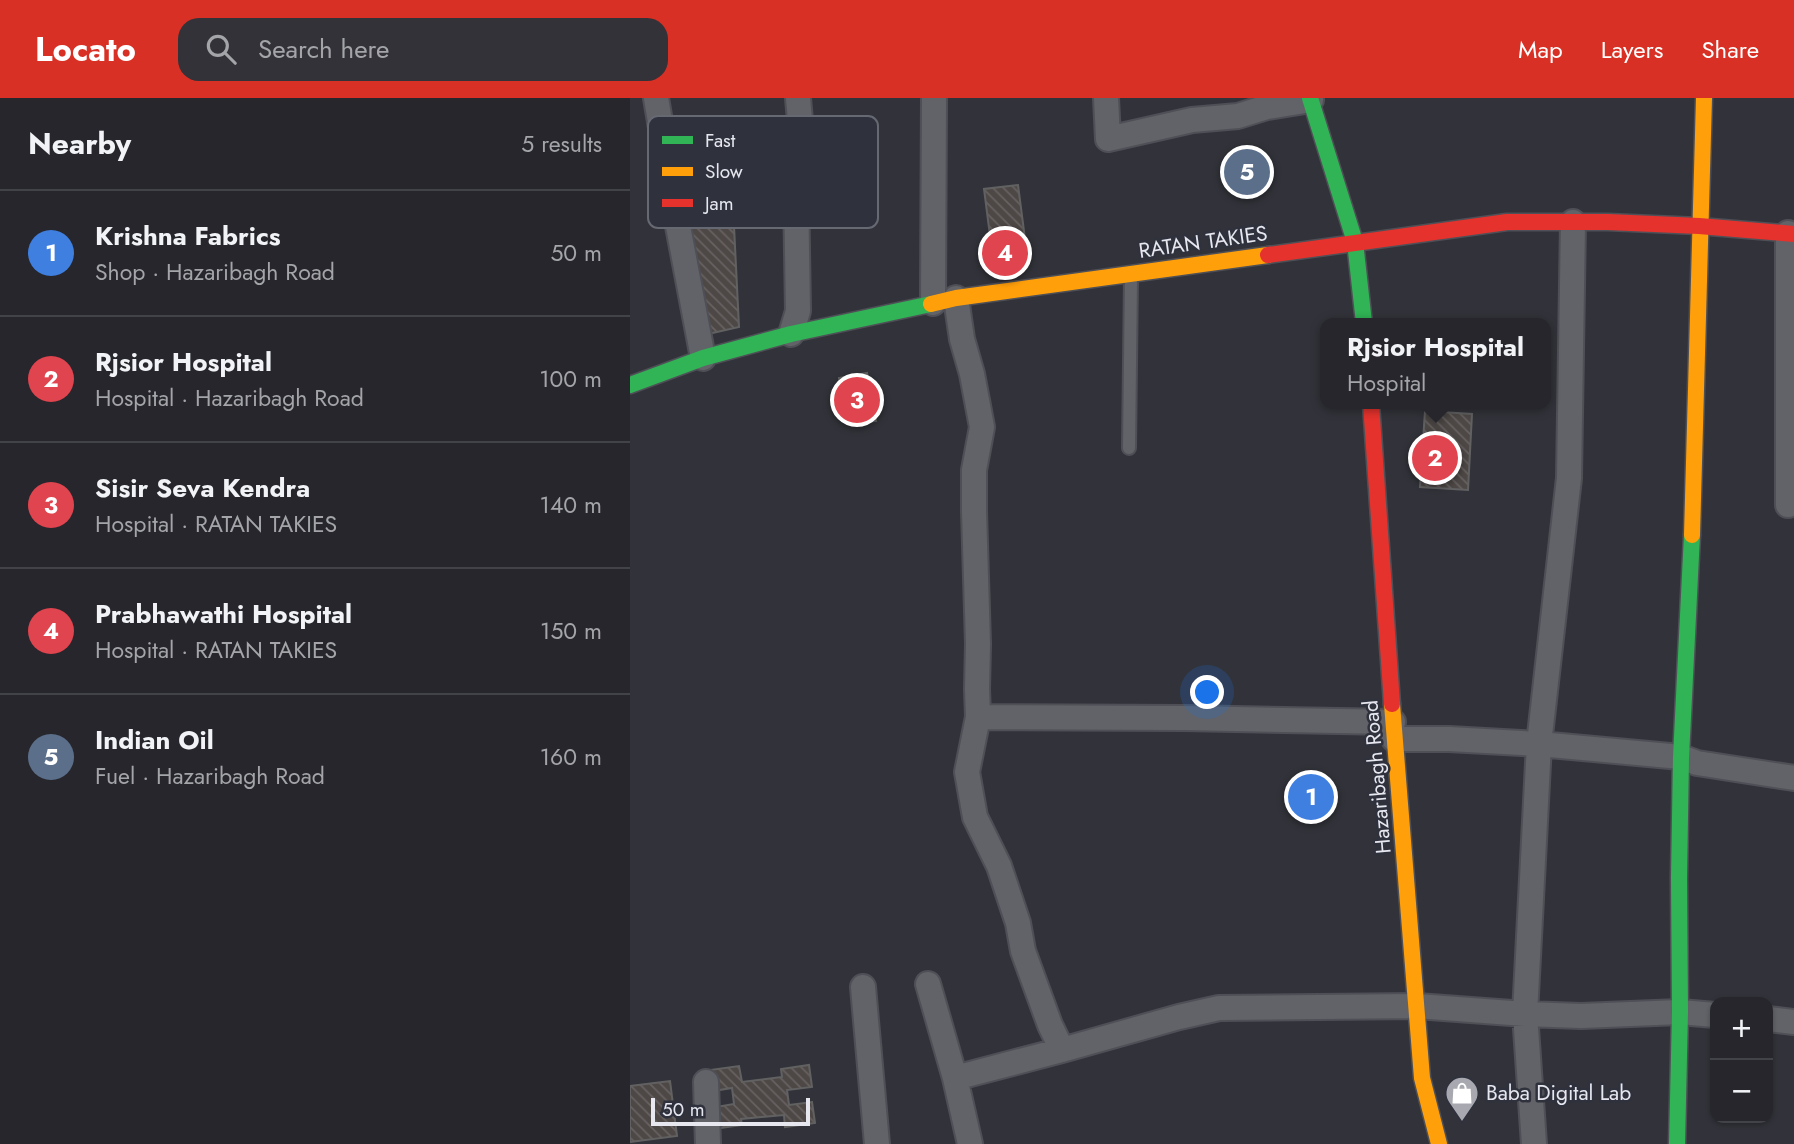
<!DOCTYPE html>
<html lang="en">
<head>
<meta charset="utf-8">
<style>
  :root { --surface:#26262c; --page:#323238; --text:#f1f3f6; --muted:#a4a5a9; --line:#424348; --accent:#d93025 }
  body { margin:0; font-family:Jost,sans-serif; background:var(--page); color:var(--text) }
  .controls { position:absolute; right:21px; bottom:21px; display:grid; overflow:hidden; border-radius:14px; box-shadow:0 2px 5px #0004 }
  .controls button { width:63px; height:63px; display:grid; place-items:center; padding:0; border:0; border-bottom:2px solid var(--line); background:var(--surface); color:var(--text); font:35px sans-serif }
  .scale { position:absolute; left:21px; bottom:18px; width:159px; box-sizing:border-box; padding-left:7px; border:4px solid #e6e7ef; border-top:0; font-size:19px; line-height:24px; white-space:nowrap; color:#e6e7ef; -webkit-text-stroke:5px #2f313d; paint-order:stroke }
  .you { position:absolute; left:578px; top:595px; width:24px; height:24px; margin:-18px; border:5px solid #fff; border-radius:50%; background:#1a73e8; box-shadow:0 0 0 10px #1a73e833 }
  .badge { display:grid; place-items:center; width:46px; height:46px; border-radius:50%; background:var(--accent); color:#fff; font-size:23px; font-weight:700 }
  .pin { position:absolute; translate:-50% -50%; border:4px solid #fff; box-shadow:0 2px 7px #0006 }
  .popup { position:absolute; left:690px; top:220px; width:231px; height:91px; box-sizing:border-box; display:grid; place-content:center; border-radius:14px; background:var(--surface); filter:drop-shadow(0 2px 5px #0005); font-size:23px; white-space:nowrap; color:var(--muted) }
  .popup b { font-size:26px; color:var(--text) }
  .popup::after { content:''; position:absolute; left:50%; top:100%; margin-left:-14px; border:14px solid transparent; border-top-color:var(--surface) }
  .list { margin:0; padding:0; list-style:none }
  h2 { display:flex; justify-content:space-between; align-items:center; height:91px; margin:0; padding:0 28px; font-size:30px }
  h2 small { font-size:23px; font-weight:400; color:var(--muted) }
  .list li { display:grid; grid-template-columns:46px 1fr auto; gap:21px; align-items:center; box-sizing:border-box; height:126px; padding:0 28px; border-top:2px solid var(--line) }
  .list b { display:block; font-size:26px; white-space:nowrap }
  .list p { margin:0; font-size:23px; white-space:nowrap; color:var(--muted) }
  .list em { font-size:23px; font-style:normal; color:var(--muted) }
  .icon { flex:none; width:38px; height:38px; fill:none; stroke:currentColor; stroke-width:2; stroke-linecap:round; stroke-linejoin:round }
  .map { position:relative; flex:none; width:1164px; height:1046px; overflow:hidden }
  header { display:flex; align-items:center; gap:42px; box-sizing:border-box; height:98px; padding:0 35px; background:var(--accent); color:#fff }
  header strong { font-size:33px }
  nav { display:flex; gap:38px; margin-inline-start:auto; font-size:24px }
  .search { width:490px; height:63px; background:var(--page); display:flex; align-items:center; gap:18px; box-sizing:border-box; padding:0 24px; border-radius:21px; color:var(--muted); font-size:26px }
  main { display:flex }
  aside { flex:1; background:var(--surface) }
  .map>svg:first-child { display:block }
  .building { fill:url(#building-back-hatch); stroke:#626162; stroke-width:2 }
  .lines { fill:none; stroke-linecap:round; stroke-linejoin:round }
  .lane-casing { stroke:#4f5057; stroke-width:16 }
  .street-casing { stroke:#4f5057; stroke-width:28 }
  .fast-casing { stroke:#4f5057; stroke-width:19 }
  .slow-casing { stroke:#4f5057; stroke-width:19 }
  .jam-casing { stroke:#4f5057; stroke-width:19 }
  .lane { stroke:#626368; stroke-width:12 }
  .street { stroke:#626368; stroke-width:24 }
  .fast { stroke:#30b455; stroke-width:16 }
  .slow { stroke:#ff9f0a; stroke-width:16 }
  .jam { stroke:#e5322d; stroke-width:16 }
  .labels { text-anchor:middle; stroke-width:5; stroke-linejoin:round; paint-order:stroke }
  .street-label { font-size:21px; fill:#e6e7ef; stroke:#2f313d }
  .poi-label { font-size:21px; fill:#e6e7ef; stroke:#2f313d; text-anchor:start }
  .key { fill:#2f313d; stroke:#666872; stroke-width:2 }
  .key-label { font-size:19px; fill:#e6e7ef }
</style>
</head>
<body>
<header>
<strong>Locato</strong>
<div class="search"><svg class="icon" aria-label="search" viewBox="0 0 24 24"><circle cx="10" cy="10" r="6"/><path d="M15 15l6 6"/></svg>Search here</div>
<nav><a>Map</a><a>Layers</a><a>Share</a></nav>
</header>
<main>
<aside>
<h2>Nearby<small>5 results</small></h2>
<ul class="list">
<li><span class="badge" style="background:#3f7fe0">1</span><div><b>Krishna Fabrics</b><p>Shop · Hazaribagh Road</p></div><em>50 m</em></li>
<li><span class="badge" style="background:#e0444e">2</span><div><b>Rjsior Hospital</b><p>Hospital · Hazaribagh Road</p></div><em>100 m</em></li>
<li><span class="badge" style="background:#e0444e">3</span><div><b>Sisir Seva Kendra</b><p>Hospital · RATAN TAKIES</p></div><em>140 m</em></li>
<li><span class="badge" style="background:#e0444e">4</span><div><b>Prabhawathi Hospital</b><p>Hospital · RATAN TAKIES</p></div><em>150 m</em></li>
<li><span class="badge" style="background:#5c6f8a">5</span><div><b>Indian Oil</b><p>Fuel · Hazaribagh Road</p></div><em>160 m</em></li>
</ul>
</aside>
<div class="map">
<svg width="1164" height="1046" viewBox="0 0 1164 1046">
  <defs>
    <pattern id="building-back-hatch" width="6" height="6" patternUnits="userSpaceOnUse" patternTransform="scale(1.75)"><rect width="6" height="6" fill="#4d4846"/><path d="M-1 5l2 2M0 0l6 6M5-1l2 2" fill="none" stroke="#676261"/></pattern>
  </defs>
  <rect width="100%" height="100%" fill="#32333a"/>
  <path class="building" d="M388,87L398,164L364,169L354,91Z
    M103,108L109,229L78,236L52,114Z
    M237,275L246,323L231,325L229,314L216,317L209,280Z
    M795,313L842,316L838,392L790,389Z
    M179,967L182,989L157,992L159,1007L182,1004L185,1025L155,1029L154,1017L111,1021L112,1027L83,1031L80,1010L104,1006L102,990L83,993L80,972L109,968L112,984L152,979L151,971Z
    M40,983L47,1038L0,1044V988Z"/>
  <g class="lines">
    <defs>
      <path id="lane" d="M499,350L501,179"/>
      <path id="street" d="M26,0L44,107L73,260
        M476,0L478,41L562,22L608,18L637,9L681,2
        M44,107L166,92
        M1158,135V407
        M326,200L332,241L342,276L352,329L344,372V413L348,546L347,591L348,619L337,674L345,719L369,768L388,825L393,853L420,927L432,952
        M303,205L304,0
        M161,236L168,213L166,92L171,34L168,0
        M348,619L554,620L763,624
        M764,641H819L909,646L1051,659L1067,665L1164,680
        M298,886L325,980L340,1046
        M233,889L247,1046
        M1138,921L1164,924
        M325,980L432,952L549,919L589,910L787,908L895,916L951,918L1050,914L1085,917
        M76,984L78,1046
        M904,1046L895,916L909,646L939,380L943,124"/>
      <path id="fast" d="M680,0L725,144L734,225
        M0,287L73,260L161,236L301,206
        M1047,1046L1050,914L1049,780L1051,659L1062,437"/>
      <path id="slow" d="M301,206L326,200L638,157
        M1062,437L1074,0
        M762,606L792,980L809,1046"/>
      <path id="jam" d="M638,157L877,124H978L1069,128L1164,136
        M741,306L762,606"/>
    </defs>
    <use href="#lane" class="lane-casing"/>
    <use href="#street" class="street-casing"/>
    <use href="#fast" class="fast-casing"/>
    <use href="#slow" class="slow-casing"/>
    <use href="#jam" class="jam-casing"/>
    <use href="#lane" class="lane"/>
    <use href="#street" class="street"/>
    <use href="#fast" class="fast"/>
    <use href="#slow" class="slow"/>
    <use href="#jam" class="jam"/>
  </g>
  <defs>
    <symbol id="shop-pin" viewBox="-11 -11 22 30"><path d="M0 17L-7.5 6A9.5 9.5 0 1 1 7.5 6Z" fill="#a7a8b0" stroke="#2f313d"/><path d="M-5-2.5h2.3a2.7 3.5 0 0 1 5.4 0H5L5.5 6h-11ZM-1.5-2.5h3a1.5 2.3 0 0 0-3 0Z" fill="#fff"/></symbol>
  </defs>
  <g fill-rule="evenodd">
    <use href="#shop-pin" x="813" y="976" width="38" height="52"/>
  </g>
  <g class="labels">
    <g class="street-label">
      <text transform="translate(573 144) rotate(-8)" y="7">RATAN TAKIES</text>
      <text transform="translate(747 679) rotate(-95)" y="7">Hazaribagh Road</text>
    </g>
    <g class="poi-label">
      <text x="856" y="1002">Baba Digital Lab</text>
    </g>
  </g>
  <rect x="18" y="18" width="230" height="112" rx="10" class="key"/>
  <rect x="32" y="38" width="31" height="8" fill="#30b455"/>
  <rect x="32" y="69" width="31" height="9" fill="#ff9f0a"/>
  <rect x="32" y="101" width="31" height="8" fill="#e5322d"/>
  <g class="key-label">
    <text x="75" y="49">Fast</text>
    <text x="75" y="80">Slow</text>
    <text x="75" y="112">Jam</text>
  </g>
</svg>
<div class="controls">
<button>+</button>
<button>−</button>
</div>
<div class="scale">50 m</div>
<div class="you"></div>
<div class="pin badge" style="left:681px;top:699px;background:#3f7fe0">1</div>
<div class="pin badge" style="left:805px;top:360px;background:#e0444e">2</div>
<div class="popup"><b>Rjsior Hospital</b>Hospital</div>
<div class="pin badge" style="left:227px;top:302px;background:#e0444e">3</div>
<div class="pin badge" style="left:375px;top:155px;background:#e0444e">4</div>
<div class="pin badge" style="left:617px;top:74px;background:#5c6f8a">5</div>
</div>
</main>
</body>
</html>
